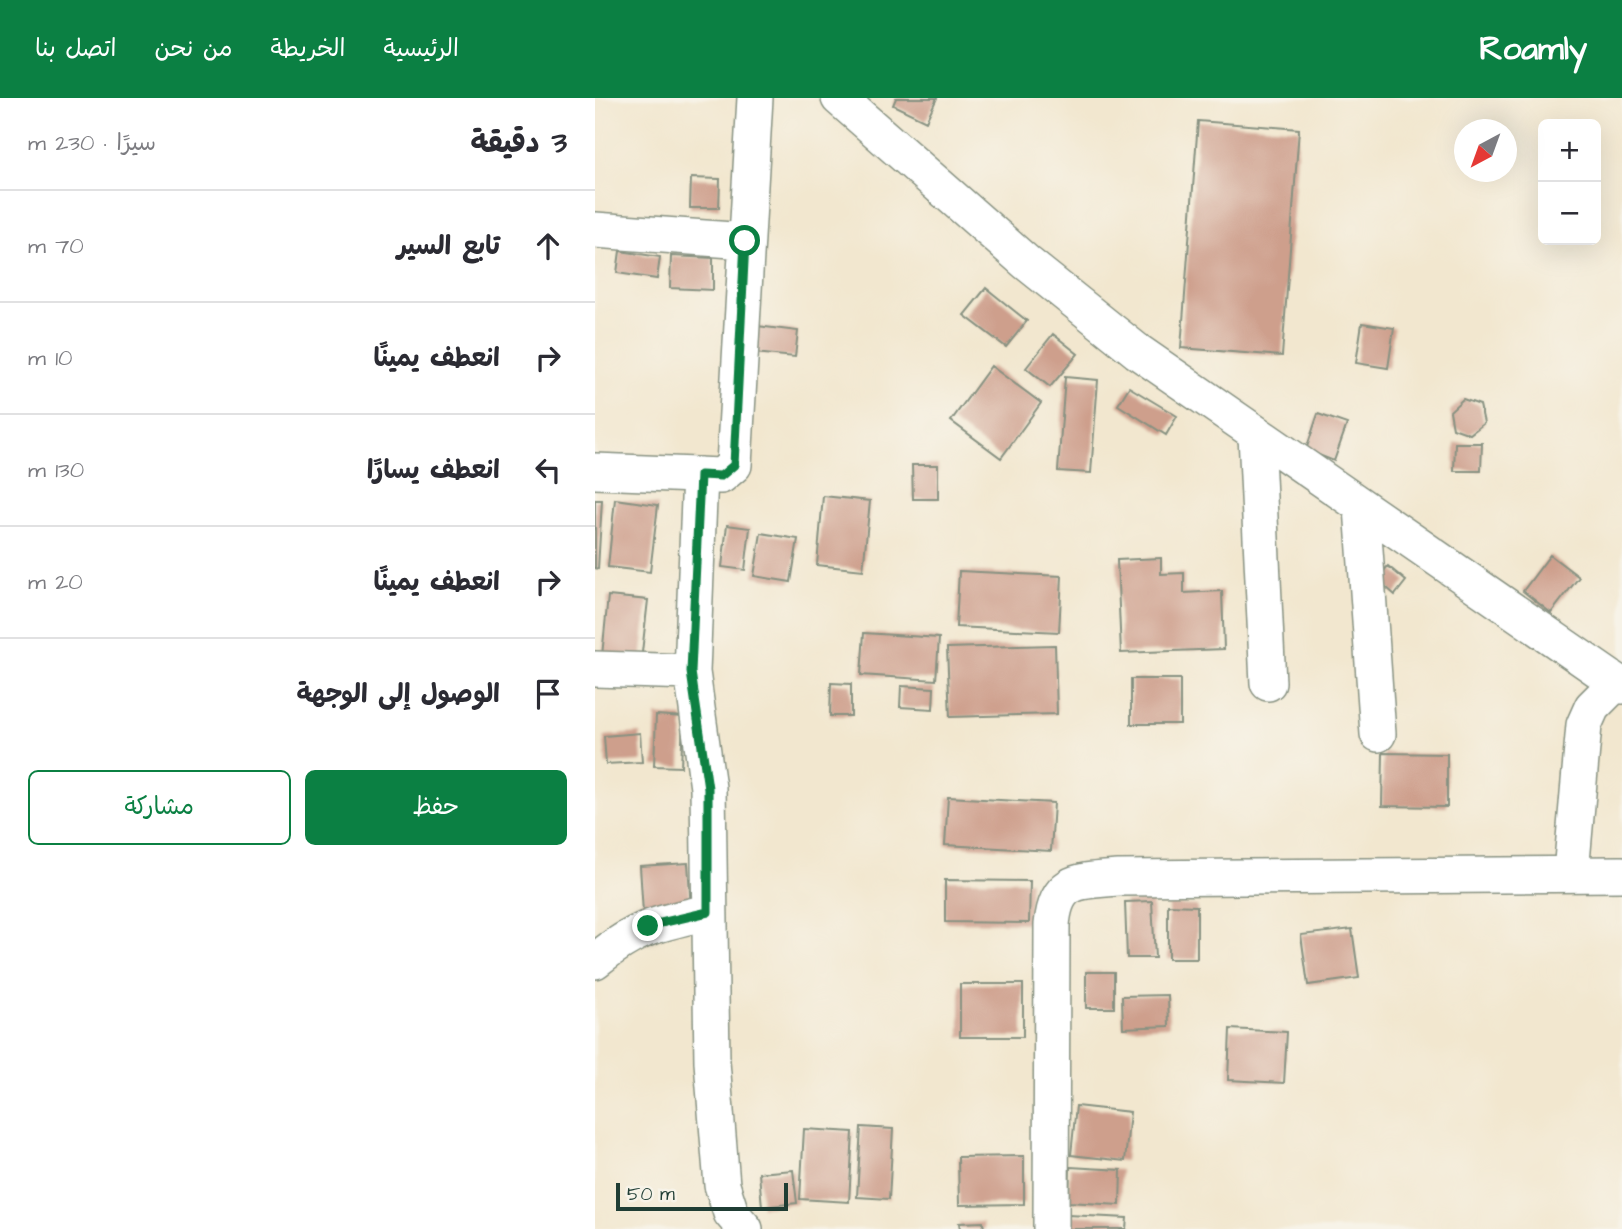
<!DOCTYPE html>
<html lang="ar">
<head>
<meta charset="utf-8">
<style>
  :root { --surface:#fff; --page:#f2f2f3; --text:#2b2b33; --muted:#7c7c81; --line:#e1e1e2; --accent:#0b8043 }
  body { margin:0; font-family:"Architects Daughter","Playpen Sans Arabic",sans-serif; background:var(--page); color:var(--text); direction:rtl }
  .controls { position:absolute; right:21px; top:21px; display:grid; overflow:hidden; border-radius:10px; box-shadow:0 7px 28px #0002 }
  .controls button { width:63px; height:63px; display:grid; place-items:center; padding:0; border:0; border-bottom:2px solid var(--line); background:var(--surface); color:var(--text); font:35px sans-serif }
  .compass { position:absolute; left:859px; top:21px; width:63px; height:63px; border-radius:50%; background:var(--surface); box-shadow:0 7px 28px #0002; rotate:221deg }
  .scale { position:absolute; left:21px; bottom:18px; width:172px; box-sizing:border-box; padding-left:7px; border:4px solid #1f3d34; border-top:0; font-size:19px; line-height:24px; white-space:nowrap; color:#1f3d34; -webkit-text-stroke:5px #f7f3e8; paint-order:stroke }
  .stop { position:absolute; width:21px; height:21px; margin:-16px; border:5px solid #0b8043; border-radius:50%; background:#fff }
  .stop.end { background:#0b8043; border-color:#fff; box-shadow:0 2px 7px #0008 }
  .list { margin:0; padding:0; list-style:none }
  h2 { display:flex; justify-content:space-between; align-items:center; height:91px; margin:0; padding:0 28px; font-size:30px }
  h2 small { font-size:23px; font-weight:400; color:var(--muted) }
  .list li { display:grid; grid-template-columns:46px 1fr auto; gap:21px; align-items:center; box-sizing:border-box; height:112px; padding:0 28px; border-top:2px solid var(--line) }
  .list b { display:block; font-size:26px; white-space:nowrap }
  .list em { font-size:23px; font-style:normal; color:var(--muted) }
  .actions { display:flex; gap:14px; padding:21px 28px }
  .actions a { flex:1; padding:16px 0; border:2px solid var(--accent); border-radius:10px; text-align:center; font-size:24px; color:var(--accent) }
  .actions .main { background:var(--accent); color:#fff }
  .icon { flex:none; width:38px; height:38px; fill:none; stroke:currentColor; stroke-width:2; stroke-linecap:round; stroke-linejoin:round }
  .map { position:relative; flex:none; width:1027px; height:1131px; overflow:hidden; direction:ltr }
  header { display:flex; align-items:center; gap:42px; box-sizing:border-box; height:98px; padding:0 35px; background:var(--accent); color:#fff }
  header strong { font-size:33px }
  nav { display:flex; gap:38px; margin-inline-start:auto; font-size:24px }
  main { display:flex }
  aside { flex:1; background:var(--surface) }
  .map>svg:first-child { display:block }
  .building { fill:#ce9f8c }
  .lines { fill:none; stroke-linecap:round; stroke-linejoin:round }
  .minor-casing { stroke:#889282; stroke-width:38 }
  .minor { stroke:#fff; stroke-width:35 }
  .route { stroke:#0b8043; stroke-width:9 }
</style>
</head>
<body>
<header>
<strong>Roamly</strong>
<nav><a>الرئيسية</a><a>الخريطة</a><a>من نحن</a><a>اتصل بنا</a></nav>
</header>
<main>
<div class="map">
<svg width="1027" height="1131" viewBox="0 0 1027 1131">
  <rect width="100%" height="100%" fill="#f7f3e8"/>
  <filter id="ink" filterUnits="userSpaceOnUse"><feTurbulence type="fractalNoise" baseFrequency=".0143" numOctaves="2"/><feDisplacementMap in="SourceGraphic" scale="14" xChannelSelector="R" yChannelSelector="G"/><feConvolveMatrix kernelMatrix="1 2 1 2 8 2 1 2 1" color-interpolation-filters="sRGB"/></filter>
  <filter id="wash" filterUnits="userSpaceOnUse"><feTurbulence type="fractalNoise" baseFrequency=".00686" numOctaves="4" result="noise"/><feDisplacementMap in="SourceGraphic" scale="28" xChannelSelector="R" yChannelSelector="G"/><feGaussianBlur stdDeviation="1.57" result="paint"/><feColorMatrix in="noise" values="0 0 0 0 0 0 0 0 0 0 0 0 0 0 0 0 0 1.4 0 .05"/><feComposite in="paint" operator="in"/></filter>
  <g filter="url(#wash)">
    <rect width="100%" height="100%" fill="#f2e7cf"/>
    <g id="blocks">
      <path class="building" d="M301,0H342L331,23L298,7Z
        M603,23L704,31L687,258L586,250Z
        M96,80L125,81L124,110H95Z
        M25,153L65,159L62,181L22,175Z
        M76,158L118,160V192L75,190Z
        M391,190L432,223L411,249L369,217Z
        M767,225L799,230L793,270L761,265Z
        M162,228L203,233L200,259L159,255Z
        M458,236L483,256L455,289L431,270Z
        M396,268L446,305L406,360L356,323Z
        M470,279L503,282L496,375L463,373Z
        M534,289L582,318L571,337L523,307Z
        M868,301L885,307L889,325L875,336L858,330L855,313Z
        M723,316L752,326L739,363L711,352Z
        M860,345H887L886,373H859Z
        M317,367H343V401H318Z
        M228,398L275,403L268,472L222,467Z
        M20,401L63,407L55,474L13,469Z
        M0,402H7L3,471L0,470Z
        M132,427L155,430L150,472L127,469Z
        M166,435L203,441L196,484L159,478Z
        M955,457L984,479L956,515L928,493Z
        M566,460V476L589,475V495L627,493L629,551L526,555L522,462Z
        M793,468L811,483L800,497L782,481Z
        M364,473L467,478L464,534L361,529Z
        M13,498L53,502L46,563L7,558Z
        M269,535L344,540L341,582L266,577Z
        M460,547L462,616L355,619L352,550Z
        M536,581H585V626H536Z
        M236,585L256,586V618H235Z
        M306,588L339,590L338,611L305,609Z
        M61,617L88,619L86,669L59,668Z
        M45,635L47,664L11,666L9,638Z
        M788,655L852,656V709L787,708Z
        M353,699L459,705L456,753L350,747Z
        M93,765L96,812L48,815L45,768Z
        M350,782L435,783L434,825L350,824Z
        M557,803L560,860H532L530,804Z
        M573,807L602,808V861H573Z
        M757,831L764,880L713,887L706,837Z
        M491,874H519V910H491Z
        M365,886H428V939H365Z
        M573,897L574,928L528,930L527,898Z
        M635,931L692,934L689,985L633,982Z
        M481,1008L535,1014L530,1063L476,1057Z
        M266,1029L298,1031L294,1101L262,1099Z
        M209,1031L258,1034L254,1104L205,1101Z
        M429,1058V1106L364,1107L363,1059Z
        M475,1069L526,1072L525,1107L474,1104Z
        M198,1072L202,1105L167,1109L164,1075Z
        M473,1117L532,1120L531,1131H472Z
        M388,1124L389,1131H365L364,1125Z"/>
    </g>
  </g>
  <g filter="url(#ink)">
    <use href="#blocks" fill-opacity="0" stroke="#889282" stroke-width="2"/>
    <g class="lines">
      <defs>
        <path id="minor" d="M244,0L432,165L542,253L1027,588
          M0,132L151,143
          M661,337L673,585
          M0,373L126,378L139,367L160,0
          M105,377L97,574L113,690L117,964L127,1087L136,1115L150,1131
          M767,409L783,636
          M0,571L97,574
          M976,775L989,627L997,609L1022,584
          M0,863C42,829 61,826 113,814
          M456,1131L457,827C461,780 484,783 524,780L1027,776"/>
      </defs>
      <use href="#minor" class="minor-casing"/>
      <use href="#minor" class="minor"/>
    </g>
  </g>
  <g class="lines" filter="url(#ink)">
    <path class="route" d="M53,828L113,814V690L96,574L105,377L126,378L139,367L150,143"/>
  </g>
</svg>
<div class="controls">
<button>+</button>
<button>−</button>
</div>
<svg class="compass" viewBox="-18 -18 36 36"><path d="M0-13l5 13h-10z" fill="#e53935"/><path d="M0 13l5-13h-10z" fill="#7c7c81"/></svg>
<div class="scale">50 m</div>
<div class="stop" style="left:150px;top:143px"></div>
<div class="stop end" style="left:53px;top:828px"></div>
</div>
<aside>
<h2>3 دقيقة<small>سيرًا · 230 m</small></h2>
<ul class="list">
<li><svg class="icon" aria-label="ahead" viewBox="0 0 24 24"><path d="M12 20V5M6 11l6-6 6 6"/></svg><div><b>تابع السير</b></div><em>70 m</em></li>
<li><svg class="icon" aria-label="right" viewBox="0 0 24 24"><path d="M7 20v-9h11M14 6l5 5-5 5"/></svg><div><b>انعطف يمينًا</b></div><em>10 m</em></li>
<li><svg class="icon" aria-label="left" viewBox="0 0 24 24"><path d="M17 20v-9H6M10 6l-5 5 5 5"/></svg><div><b>انعطف يسارًا</b></div><em>130 m</em></li>
<li><svg class="icon" aria-label="right" viewBox="0 0 24 24"><path d="M7 20v-9h11M14 6l5 5-5 5"/></svg><div><b>انعطف يمينًا</b></div><em>20 m</em></li>
<li><svg class="icon" aria-label="arrive" viewBox="0 0 24 24"><path d="M6 21V4h12l-3 4 3 4H6"/></svg><div><b>الوصول إلى الوجهة</b></div></li>
</ul>
<div class="actions"><a class="main">حفظ</a><a>مشاركة</a></div>
</aside>
</main>
</body>
</html>
